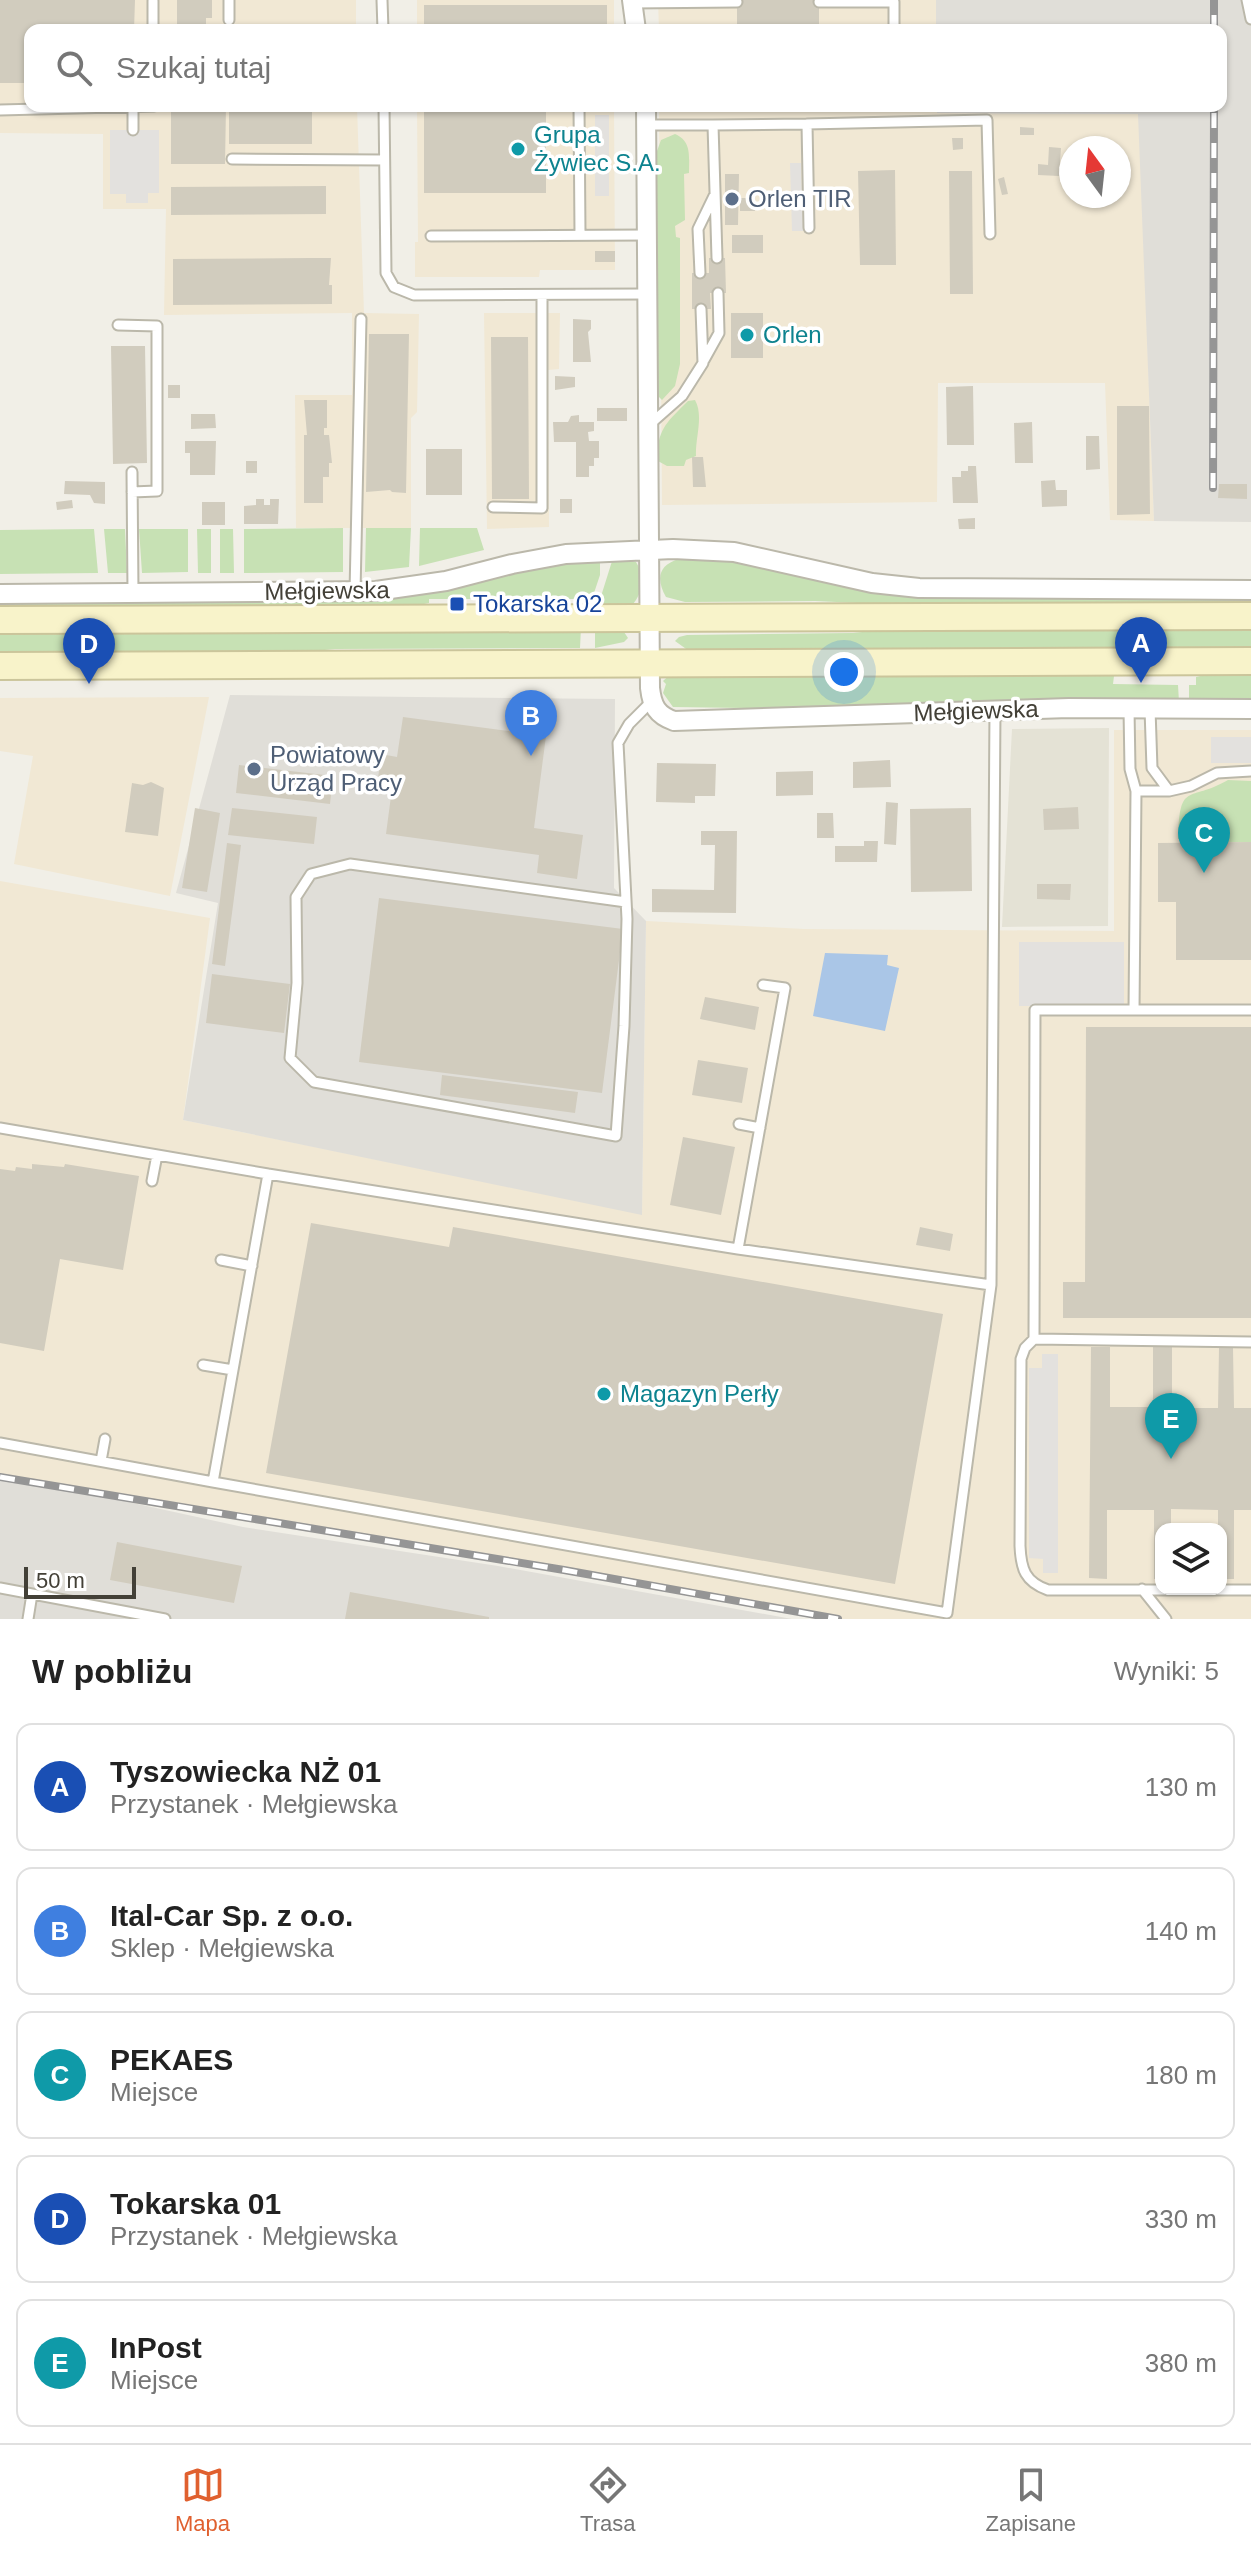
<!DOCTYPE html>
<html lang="pl">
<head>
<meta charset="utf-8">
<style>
  :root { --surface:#fff; --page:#f6f6f6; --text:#222; --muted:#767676; --line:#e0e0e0; --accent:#e0602f }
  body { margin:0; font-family:Arial,sans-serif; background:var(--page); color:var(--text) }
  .controls { position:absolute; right:24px; bottom:24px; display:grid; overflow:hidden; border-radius:16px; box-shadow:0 2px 6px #0004 }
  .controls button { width:72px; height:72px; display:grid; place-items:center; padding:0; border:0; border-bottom:2px solid var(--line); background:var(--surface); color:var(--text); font:40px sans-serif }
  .compass { position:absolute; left:1059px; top:136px; width:72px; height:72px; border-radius:50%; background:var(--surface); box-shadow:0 2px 6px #0004; rotate:345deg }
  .scale { position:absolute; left:24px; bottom:20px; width:112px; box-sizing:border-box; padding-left:8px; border:4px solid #434037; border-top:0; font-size:22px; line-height:28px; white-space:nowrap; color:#434037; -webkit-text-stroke:6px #fff; paint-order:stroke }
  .you { position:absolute; left:844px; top:672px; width:28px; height:28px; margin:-20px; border:6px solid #fff; border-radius:50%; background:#1a73e8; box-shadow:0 0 0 12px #1a73e833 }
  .badge { display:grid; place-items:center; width:52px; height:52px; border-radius:50%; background:var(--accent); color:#fff; font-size:26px; font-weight:700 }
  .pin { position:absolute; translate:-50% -66px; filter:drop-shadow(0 2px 4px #0008) }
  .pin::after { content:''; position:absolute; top:42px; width:28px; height:24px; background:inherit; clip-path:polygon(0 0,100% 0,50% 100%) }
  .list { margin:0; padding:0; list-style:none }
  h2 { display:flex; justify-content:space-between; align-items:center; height:104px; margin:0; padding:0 32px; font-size:34px }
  h2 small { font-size:26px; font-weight:400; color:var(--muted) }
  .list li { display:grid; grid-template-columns:52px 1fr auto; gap:24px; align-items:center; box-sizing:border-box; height:128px; margin:0 16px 16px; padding:0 16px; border:2px solid var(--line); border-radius:16px }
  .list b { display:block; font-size:30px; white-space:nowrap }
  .list p { margin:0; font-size:26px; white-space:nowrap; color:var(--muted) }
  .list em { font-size:26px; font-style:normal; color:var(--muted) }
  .icon { flex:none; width:44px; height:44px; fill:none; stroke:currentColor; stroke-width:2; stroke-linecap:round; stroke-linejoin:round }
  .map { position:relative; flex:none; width:1251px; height:1619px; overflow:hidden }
  .search { position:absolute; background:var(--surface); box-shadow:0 2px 6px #0004; left:24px; right:24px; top:24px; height:88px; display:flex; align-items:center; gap:20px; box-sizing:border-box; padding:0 28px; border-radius:16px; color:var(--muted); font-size:30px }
  .sheet { height:824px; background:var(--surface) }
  nav { display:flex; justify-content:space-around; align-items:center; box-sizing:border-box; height:112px; border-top:2px solid var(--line); background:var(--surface); font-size:22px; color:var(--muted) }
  nav a { display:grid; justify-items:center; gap:4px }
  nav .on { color:var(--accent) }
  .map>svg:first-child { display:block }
  .residential { fill:#e4e2d5 }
  .commercial { fill:#f1e8d4; fill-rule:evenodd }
  .industrial { fill:#e0ded8 }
  .green { fill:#c7e1b4 }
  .parking { fill:#e3e1de }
  .water { fill:#aac6e7 }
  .building { fill:#d1ccbe }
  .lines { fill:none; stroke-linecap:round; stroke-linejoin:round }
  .lane-casing { stroke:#bbb8aa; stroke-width:13 }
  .street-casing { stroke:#bbb8aa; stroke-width:22 }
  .secondary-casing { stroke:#cbc59b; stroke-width:30 }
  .lane { stroke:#fff; stroke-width:9 }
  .street { stroke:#fff; stroke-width:18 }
  .secondary { stroke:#f8f3ca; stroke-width:26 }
  .rail-casing { stroke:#959595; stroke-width:8 }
  .rail { stroke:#fff; stroke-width:5; stroke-dasharray:15; stroke-linecap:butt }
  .culture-dot { fill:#0f9aa8; stroke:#fff; stroke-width:3 }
  .service-dot { fill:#5c6f8a; stroke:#fff; stroke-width:3 }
  .transit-dot { fill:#1a4fb4; stroke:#fff; stroke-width:3 }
  .labels { text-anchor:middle; stroke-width:7; stroke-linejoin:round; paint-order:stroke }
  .culture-label { font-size:24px; fill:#0d838f; stroke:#fff; text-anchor:start }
  .service-label { font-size:24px; fill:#4e5e75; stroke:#fff; text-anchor:start }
  .street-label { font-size:24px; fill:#434037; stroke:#fff }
  .transit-label { font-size:24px; fill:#164399; stroke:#fff; text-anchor:start }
</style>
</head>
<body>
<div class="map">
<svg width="1251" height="1619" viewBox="0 0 1251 1619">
  <rect width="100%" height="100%" fill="#f1efe7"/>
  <path class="residential" d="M1109,728L1108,926L1002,927L1012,729Z"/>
  <path class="commercial" d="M0,0H356V30H30V106H357L364,313L419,314L417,412L411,418V528H296L295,395H352V313L164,315L166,209H103V134L0,133Z
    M417,0H614V30H417Z
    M658,0H936V30H659Z
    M417,106H614L615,270H540L539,277H415V242H418Z
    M659,106H937V113L1139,114L1154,521L1110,520L1105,383H938L937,502L662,505ZM1071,148H1119V196H1071Z
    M484,313H560L559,369L548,370L549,527L487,529Z
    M209,697L170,896L14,864L33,756L0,751V698Z
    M1114,730H1251V1619H843L0,1481V881L210,918L183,1120L642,1214L646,921L804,929L1114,931ZM1161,1529H1221V1589H1161Z"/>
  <path class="industrial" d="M936,0H1251V522L1154,521L1138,114L937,113V106H1221V30H936Z
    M230,695L615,699L614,888L646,921L642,1215L183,1120L218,903L176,893Z
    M0,1474L243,1527L498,1566L792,1619H0Z"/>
  <path class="green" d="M675,134C692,141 689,157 689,173L684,174L685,220L675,226L676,237L680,238V364L675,386L662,400L658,396L656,385L657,256L653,233L657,211V151L661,140Z
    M695,400C704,416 695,438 696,456L686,460L684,466H667L658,461C656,430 667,422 688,401Z
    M343,528V572L244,573V529Z
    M366,528H411L409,567L365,572Z
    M420,528H477L484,550L419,566Z
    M94,529L98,573L0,574V530Z
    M104,529H125L127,573H108Z
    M139,529H188V572L142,573Z
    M197,529H211V573H198Z
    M220,529H233L234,573H220Z
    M613,558L636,562C645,576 643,593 632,605L597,609Z
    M583,559H600V575L592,599H429V603L390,611L0,613V603L378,599L462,587L516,571Z
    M679,559C755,555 829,586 903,596L1251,598V606H923L815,601L685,602L666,597C656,579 658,565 679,559Z
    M935,624L1251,625V652L689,651L675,641L679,637L687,635L853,633Z
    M581,627L580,648L335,649L273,655L0,658V630Z
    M595,627L624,632L628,638L624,642L595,648Z
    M1045,669L1114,676L1113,684L1178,685L1179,702L745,712L744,708L673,707L663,693L666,684L663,681L672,673Z
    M1227,670H1251V702L1189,701V685H1196V677Z
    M1228,780L1251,781V842L1183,843L1182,839H1178C1180,780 1188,803 1228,780Z"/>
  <path class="parking" d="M595,115H609V196H595Z
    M110,130H159V193H148V203H126V194H110Z
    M790,163H801L803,231H792Z
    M1211,737H1251V763H1211Z
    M1019,942H1124V1006H1019Z
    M1042,1354H1058V1573H1043V1559L1029,1558V1368H1042Z"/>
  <path class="water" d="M825,953L888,955L887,965L899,968L885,1031L813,1016Z"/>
  <path class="building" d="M0,0H135L134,30H30V83H0Z
    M177,0H212V18H206V29H177Z
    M737,0H819V30H737Z
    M424,5H607V30H424Z
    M171,106H226L225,164H171Z
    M229,106H312V144H229Z
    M424,106H546V193H424Z
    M737,106H819V111H737Z
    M1020,127L1034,128V135H1020Z
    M952,138H963V149L953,150Z
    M1049,147L1061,148L1059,176L1038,175V164L1048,165Z
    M895,170L896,265H860L858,171Z
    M949,171H972L973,294H950Z
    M725,174H739L738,225H725Z
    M1004,177L1008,194L1002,195L998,179Z
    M326,186V214L171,215V187Z
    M740,198H755V211H740Z
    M732,235H763V253H732Z
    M595,251H615V262H595Z
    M310,258H331L329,285H332V304L173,305V259Z
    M709,258H725L726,293H710L711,309H692V273H709Z
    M731,313H763V358H731Z
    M573,319L591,320V329L588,332L591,362H573Z
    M369,334H409L406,493L392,492L390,490L366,492Z
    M491,337H528L529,499H492Z
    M111,346H145L147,463L113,464Z
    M555,376L575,377V387L555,390Z
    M168,385H180V398H168Z
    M973,386L974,445H947L946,387Z
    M304,400H327V428H324V435H329L332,463H329V477H323V503H304V435H307Z
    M1117,406H1149L1150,514L1117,515Z
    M597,408H627V421H597Z
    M191,414H215L216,428L191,429Z
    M579,415V422H594V431L588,432L589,441H599V458H594V466H589V477H576V442H554L553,422H568L571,416Z
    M1032,422L1033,463H1015L1014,423Z
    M1086,436H1099L1100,469L1086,470Z
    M185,441H216L215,475H190V453H185Z
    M426,449H462V495H426Z
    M692,457H703L706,487H693Z
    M246,461H257V473H246Z
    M968,466H976L978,503H953L952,477H961V471H968Z
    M1055,480L1056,490H1067V506L1042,507L1041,481Z
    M65,481L105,482V504L94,503L90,495L64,494Z
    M1219,484H1247V499L1218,498Z
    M256,499H264V505H270V499H279L278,524H244V506L256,505Z
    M560,499H572V513H560Z
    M72,500L73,508L57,510L56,502Z
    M202,502H225V525H202Z
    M975,518V529H959L958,519Z
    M403,717L546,736L534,828L583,835L577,879L537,873L539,855L386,834L393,781L378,779L381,754L397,757Z
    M890,760L891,787L853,788V762Z
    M657,763L716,764L715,796H695V803L656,802Z
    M239,765L333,776L330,804L236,793Z
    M813,771V795L776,796V772Z
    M151,782L164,788L158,836L125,832L132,783L143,785Z
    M886,802L898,803L896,845L884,844Z
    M1078,807L1079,829L1044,830L1043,809Z
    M195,808L220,813L207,892L182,888Z
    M232,808L317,817L314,844L228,835Z
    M971,808L972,891L911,892L910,809Z
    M817,813H833L834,838H817Z
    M701,831H737L736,913L652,912V889L714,890L715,845H701Z
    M864,841H878L877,862H835V846H864Z
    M1251,842V960H1176V902H1158V843Z
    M227,843L241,845L225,966L212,964Z
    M1037,884H1071L1070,900L1037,899Z
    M379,898L623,929L602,1093L359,1062Z
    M212,974L290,984L284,1033L206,1023Z
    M705,997L759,1007L755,1030L700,1019Z
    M1086,1027H1251V1318H1063V1282H1085Z
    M698,1060L748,1068L742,1103L692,1095Z
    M442,1075L578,1092L575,1113L440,1095Z
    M683,1137L735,1147L721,1215L670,1205Z
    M32,1164L64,1167L65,1164L139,1176L123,1270L60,1259L44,1351L0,1343V1169L15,1171L16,1167L32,1169Z
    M311,1223L449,1247L453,1227L943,1314L895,1584L266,1473Z
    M920,1227L953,1234L950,1251L916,1245Z
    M1153,1346H1172V1408H1218L1219,1348H1233L1234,1408H1251V1510H1234V1579H1221V1529H1218V1510L1171,1509V1529H1161V1579H1154V1510H1107V1579L1089,1578L1091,1347H1110V1407H1153Z
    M117,1542L242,1566L234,1603L110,1580Z
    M350,1592L489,1617V1619H345Z"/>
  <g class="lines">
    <defs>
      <path id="lane" d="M382,0L383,30
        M1247,0L1251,19
        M153,1V30
        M819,2H894V30
        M632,3L737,2
        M229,20V0
        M384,106L386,273L394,287L414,295L648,294
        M579,106L580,234
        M133,108V130
        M0,110L154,106
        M648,125H713
        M232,159L384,160
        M809,228L807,124L987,120L990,234
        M431,236L647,235
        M717,258L713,125L807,124
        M700,273L698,229L714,196
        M118,325L157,326V491L132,492
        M704,360L719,333L718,293
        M648,426L682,396L703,363L701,309
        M132,472L133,593
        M493,507L542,508V295
        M355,592L361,319
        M1129,709L1130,769L1136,791L1134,1010
        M1150,709L1152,768L1169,791
        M1136,791H1169L1191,786L1217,773L1251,771
        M626,902L350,864L311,874L296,897L297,983L290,1058L314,1082L616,1136L624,1026L627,919L618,743L629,724L651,702
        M1251,1010H1035L1034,1339L1251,1342
        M739,1124L760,1128
        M0,1128L268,1174L213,1482L0,1443
        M268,1174L738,1249L991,1285
        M152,1181L157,1155
        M738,1249L785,988L763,985
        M221,1260L252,1266
        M1034,1339L1025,1348L1021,1359L1020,1546C1021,1569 1025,1582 1048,1590H1251
        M203,1365L233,1370
        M101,1461L105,1439
        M213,1482L947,1613L991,1285L995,710
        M0,1588L165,1619
        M1142,1589L1166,1619
        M28,1619L32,1594"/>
      <path id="street" d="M632,0L636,30
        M646,106L650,688C652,706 657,715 674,721L1069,708L1251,709
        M0,594L376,591L446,581L512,564L566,554L673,549L734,552L872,583L919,588L1251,590"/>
      <path id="secondary" d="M0,620L1251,616
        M0,666L1251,661"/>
    </defs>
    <use href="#lane" class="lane-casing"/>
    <use href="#street" class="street-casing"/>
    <use href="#secondary" class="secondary-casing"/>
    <use href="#lane" class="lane"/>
    <use href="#street" class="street"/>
    <use href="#secondary" class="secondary"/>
    <defs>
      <path id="rail" d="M1214,30V0
        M1213,488L1214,106
        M0,1477L564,1570L838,1619"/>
    </defs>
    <use href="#rail" class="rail-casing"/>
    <use href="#rail" class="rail"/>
  </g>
  <g class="culture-dot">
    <circle cx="518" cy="149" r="8"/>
    <circle cx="747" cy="335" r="8"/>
    <circle cx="604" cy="1394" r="8"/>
  </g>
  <g class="service-dot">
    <circle cx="732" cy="199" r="8"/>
    <circle cx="254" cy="769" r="8"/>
  </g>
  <rect class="transit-dot" x="449" y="596" width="16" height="16" rx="4"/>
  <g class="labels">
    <g class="culture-label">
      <text x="534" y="143">Grupa<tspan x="534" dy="28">Żywiec S.A.</tspan></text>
      <text x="763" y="343">Orlen</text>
      <text x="620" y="1402">Magazyn Perły</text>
    </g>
    <g class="service-label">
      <text x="748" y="207">Orlen TIR</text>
      <text x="270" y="763">Powiatowy<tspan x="270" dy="28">Urząd Pracy</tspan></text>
    </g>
    <g class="street-label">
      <text transform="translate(327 591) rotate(-1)" y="8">Mełgiewska</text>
      <text transform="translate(976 711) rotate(-2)" y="8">Mełgiewska</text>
    </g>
    <g class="transit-label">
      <text x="473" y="612">Tokarska 02</text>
    </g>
  </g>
</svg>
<div class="controls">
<button><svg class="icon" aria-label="layers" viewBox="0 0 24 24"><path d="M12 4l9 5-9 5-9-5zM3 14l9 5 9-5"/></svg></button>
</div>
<svg class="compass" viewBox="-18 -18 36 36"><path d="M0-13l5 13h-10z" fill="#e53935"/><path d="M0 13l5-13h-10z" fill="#767676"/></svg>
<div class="scale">50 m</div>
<div class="you"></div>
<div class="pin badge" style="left:1141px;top:683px;background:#1a4fb4">A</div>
<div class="pin badge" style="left:531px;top:756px;background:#3f7fe0">B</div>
<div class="pin badge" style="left:1204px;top:873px;background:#0f9aa8">C</div>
<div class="pin badge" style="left:89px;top:684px;background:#1a4fb4">D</div>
<div class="pin badge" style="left:1171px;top:1459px;background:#0f9aa8">E</div>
<div class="search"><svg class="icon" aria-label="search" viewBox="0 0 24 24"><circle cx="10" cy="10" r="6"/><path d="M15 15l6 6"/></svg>Szukaj tutaj</div>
</div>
<section class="sheet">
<h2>W pobliżu<small>Wyniki: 5</small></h2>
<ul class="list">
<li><span class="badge" style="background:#1a4fb4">A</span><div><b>Tyszowiecka NŻ 01</b><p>Przystanek · Mełgiewska</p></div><em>130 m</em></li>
<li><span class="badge" style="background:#3f7fe0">B</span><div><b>Ital-Car Sp. z o.o.</b><p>Sklep · Mełgiewska</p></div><em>140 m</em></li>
<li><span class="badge" style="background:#0f9aa8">C</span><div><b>PEKAES</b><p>Miejsce</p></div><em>180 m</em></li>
<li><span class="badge" style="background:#1a4fb4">D</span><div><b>Tokarska 01</b><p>Przystanek · Mełgiewska</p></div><em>330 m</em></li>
<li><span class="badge" style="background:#0f9aa8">E</span><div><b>InPost</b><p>Miejsce</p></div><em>380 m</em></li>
</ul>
</section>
<nav>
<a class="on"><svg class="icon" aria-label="map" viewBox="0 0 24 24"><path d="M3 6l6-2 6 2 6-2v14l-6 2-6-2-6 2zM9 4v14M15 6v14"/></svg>Mapa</a>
<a><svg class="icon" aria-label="directions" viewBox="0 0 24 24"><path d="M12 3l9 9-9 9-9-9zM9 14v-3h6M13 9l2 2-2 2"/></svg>Trasa</a>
<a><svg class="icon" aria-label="saved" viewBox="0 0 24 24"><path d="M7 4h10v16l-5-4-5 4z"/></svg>Zapisane</a>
</nav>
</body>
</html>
